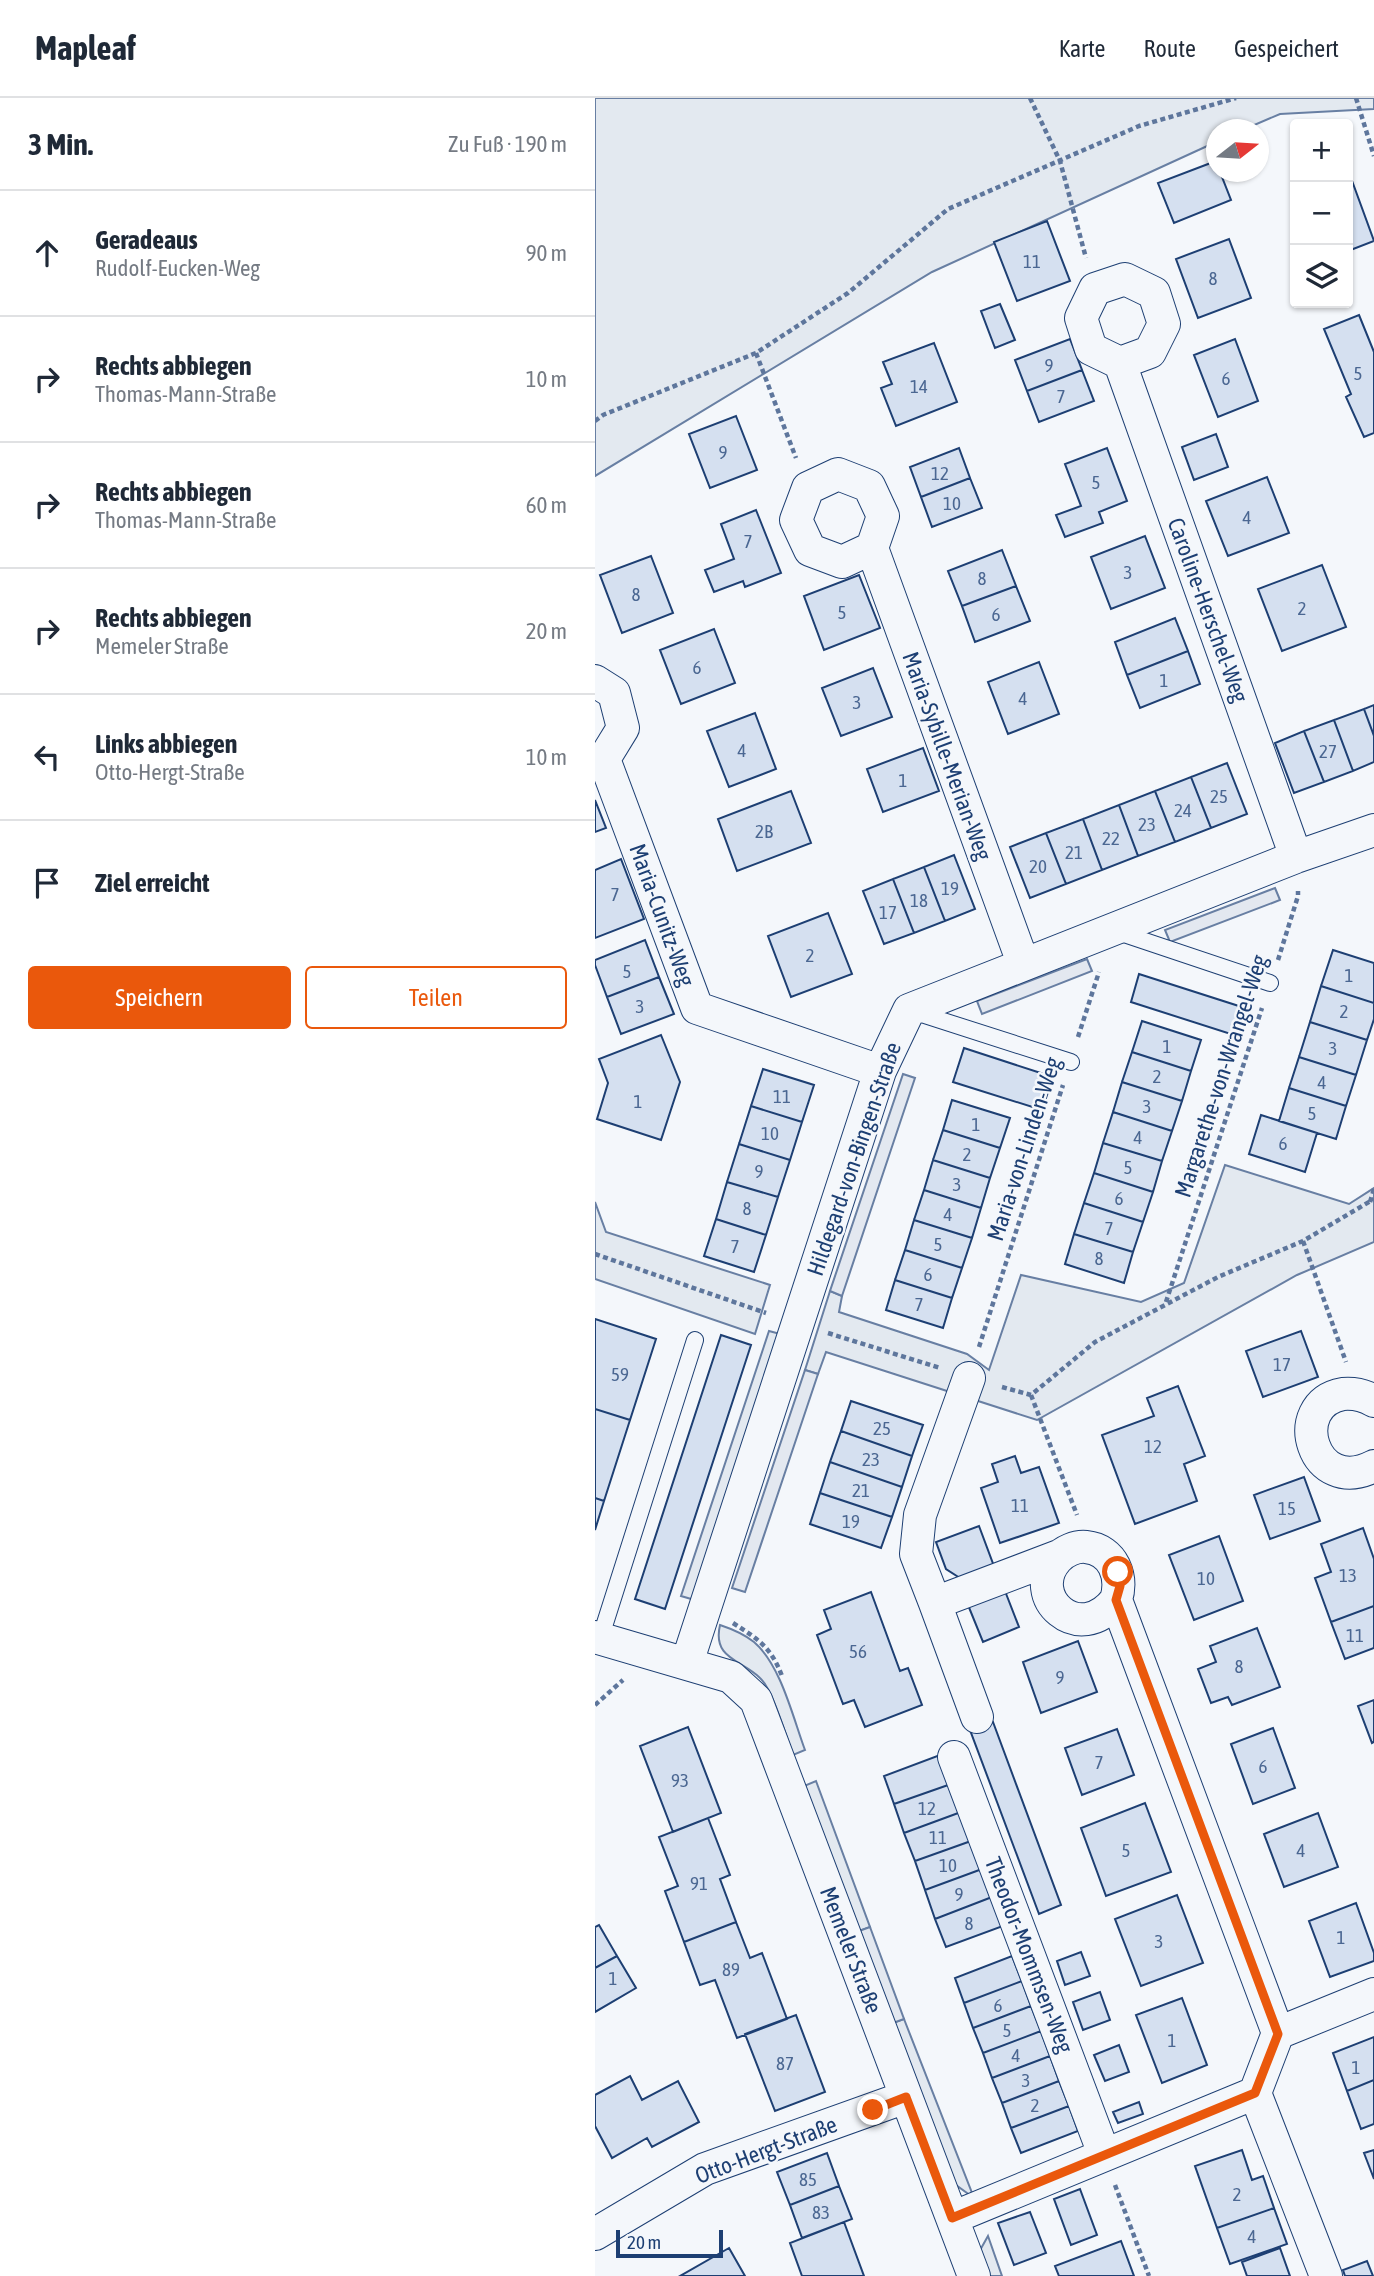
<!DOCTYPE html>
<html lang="de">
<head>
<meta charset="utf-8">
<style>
  :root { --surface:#fff; --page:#f6f6f7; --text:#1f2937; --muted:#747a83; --line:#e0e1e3; --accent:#ea580c }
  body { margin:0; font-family:"Asap Condensed",sans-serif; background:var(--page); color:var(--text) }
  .controls { position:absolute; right:21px; top:21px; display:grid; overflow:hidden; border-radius:7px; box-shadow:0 2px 5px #0004 }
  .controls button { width:63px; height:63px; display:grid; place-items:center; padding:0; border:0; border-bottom:2px solid var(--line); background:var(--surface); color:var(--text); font:35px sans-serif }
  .compass { position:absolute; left:611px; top:21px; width:63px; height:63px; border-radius:50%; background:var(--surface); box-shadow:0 2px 5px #0004; rotate:73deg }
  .scale { position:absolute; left:21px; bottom:18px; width:107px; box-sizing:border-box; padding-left:7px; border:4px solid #1d3f73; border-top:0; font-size:19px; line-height:24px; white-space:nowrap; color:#1d3f73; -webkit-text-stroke:5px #f4f7fb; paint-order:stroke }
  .stop { position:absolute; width:21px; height:21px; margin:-16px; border:5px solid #ea580c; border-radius:50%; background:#fff }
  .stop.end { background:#ea580c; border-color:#fff; box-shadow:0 2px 7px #0008 }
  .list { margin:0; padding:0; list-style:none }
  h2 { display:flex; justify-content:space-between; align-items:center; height:91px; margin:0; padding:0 28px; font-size:30px }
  h2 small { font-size:23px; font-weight:400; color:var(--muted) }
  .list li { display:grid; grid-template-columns:46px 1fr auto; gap:21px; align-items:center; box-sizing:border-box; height:126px; padding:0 28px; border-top:2px solid var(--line) }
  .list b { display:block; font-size:26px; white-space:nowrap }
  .list p { margin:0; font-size:23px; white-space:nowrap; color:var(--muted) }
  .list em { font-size:23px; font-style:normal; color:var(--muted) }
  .actions { display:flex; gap:14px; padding:21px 28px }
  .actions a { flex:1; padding:16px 0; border:2px solid var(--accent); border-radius:7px; text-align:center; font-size:24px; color:var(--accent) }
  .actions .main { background:var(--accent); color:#fff }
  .icon { flex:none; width:38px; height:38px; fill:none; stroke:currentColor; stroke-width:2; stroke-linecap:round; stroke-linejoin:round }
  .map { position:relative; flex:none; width:779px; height:2178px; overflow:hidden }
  header { display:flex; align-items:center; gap:42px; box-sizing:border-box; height:98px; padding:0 35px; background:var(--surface); border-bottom:2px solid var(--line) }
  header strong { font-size:33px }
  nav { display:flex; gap:38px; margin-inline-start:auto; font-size:24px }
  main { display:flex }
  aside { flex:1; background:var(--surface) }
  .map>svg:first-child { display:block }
  .green { fill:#e3e9f0; stroke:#687fa3; stroke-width:2 }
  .parking { fill:#e3e8f0; stroke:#687fa3; stroke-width:2 }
  .building { fill:#d5e0f0; stroke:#1d3f73; stroke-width:2 }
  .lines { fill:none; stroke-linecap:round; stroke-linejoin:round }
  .lane-casing { stroke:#1d3f73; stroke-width:18 }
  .street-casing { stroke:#1d3f73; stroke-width:34 }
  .path { stroke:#5e769c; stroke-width:4.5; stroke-dasharray:5 3.5; stroke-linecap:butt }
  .lane { stroke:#f4f7fb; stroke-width:16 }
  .street { stroke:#f4f7fb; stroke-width:32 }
  .route { stroke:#ea580c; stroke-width:9 }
  .labels { text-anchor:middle; stroke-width:5; stroke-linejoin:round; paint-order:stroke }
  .number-label { font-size:19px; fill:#4b6792 }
  .street-label { font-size:23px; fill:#1d3f73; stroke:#f4f7fb }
</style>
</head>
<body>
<header>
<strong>Mapleaf</strong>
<nav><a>Karte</a><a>Route</a><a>Gespeichert</a></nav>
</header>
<main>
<aside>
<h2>3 Min.<small>Zu Fuß · 190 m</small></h2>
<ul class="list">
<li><svg class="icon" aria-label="ahead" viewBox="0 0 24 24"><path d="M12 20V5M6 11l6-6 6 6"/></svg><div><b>Geradeaus</b><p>Rudolf-Eucken-Weg</p></div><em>90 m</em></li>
<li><svg class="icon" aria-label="right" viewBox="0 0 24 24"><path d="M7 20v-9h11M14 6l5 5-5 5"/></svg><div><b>Rechts abbiegen</b><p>Thomas-Mann-Straße</p></div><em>10 m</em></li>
<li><svg class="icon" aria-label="right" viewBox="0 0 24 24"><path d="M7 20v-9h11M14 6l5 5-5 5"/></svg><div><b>Rechts abbiegen</b><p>Thomas-Mann-Straße</p></div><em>60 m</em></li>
<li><svg class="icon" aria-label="right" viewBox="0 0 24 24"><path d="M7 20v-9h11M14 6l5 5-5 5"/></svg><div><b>Rechts abbiegen</b><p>Memeler Straße</p></div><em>20 m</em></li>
<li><svg class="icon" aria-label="left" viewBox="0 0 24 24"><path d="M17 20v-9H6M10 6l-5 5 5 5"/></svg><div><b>Links abbiegen</b><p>Otto-Hergt-Straße</p></div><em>10 m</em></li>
<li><svg class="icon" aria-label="arrive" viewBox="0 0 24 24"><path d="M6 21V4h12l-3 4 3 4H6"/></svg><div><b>Ziel erreicht</b></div></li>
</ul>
<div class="actions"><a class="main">Speichern</a><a>Teilen</a></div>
</aside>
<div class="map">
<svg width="779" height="2178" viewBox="0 0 779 2178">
  <rect width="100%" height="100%" fill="#f4f7fb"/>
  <path class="green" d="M0,0H779V11L685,16L650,31L622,32L621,44L337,174L0,378Z
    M630,1067L754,1106L779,1090V1144L702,1177L442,1322L231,1254L223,1276L210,1272L235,1193L247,1198L244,1214L372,1256L394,1272L426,1177L546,1204L589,1185Z
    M0,1104L11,1134L175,1187L160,1236L0,1181Z
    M174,1233L189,1237L103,1503L86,1498Z
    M125,1527C137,1531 149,1536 159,1544C186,1567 198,1620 210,1652L198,1657C191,1639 178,1592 165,1580C147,1562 117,1561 125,1527Z
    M221,1683L275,1829L264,1833L209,1688Z
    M309,1921L379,2100L361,2087L298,1925Z
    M393,2138L407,2178H394L384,2154Z"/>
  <path class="parking" d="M680,790L685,802L575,844L570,832Z
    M492,861L497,873L387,916L382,903Z
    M308,976L320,980L247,1198L235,1193Z
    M210,1272L223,1276L150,1494L137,1490Z
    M275,1829L309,1921L298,1925L264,1833Z"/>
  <path class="building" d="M621,63L622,74H625L636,102L579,125L563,85Z
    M756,80L779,143L753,153V82Z
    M452,123L475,183L422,203L399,144Z
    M634,141L656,200L603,220L581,161Z
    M405,206L420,242L400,250L386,213Z
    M764,217L779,254V335L769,339L751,299L756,296L729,231Z
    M475,241L487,272L432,293L420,262Z
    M640,241L663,303L623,319L599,257Z
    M339,245L362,304L301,328L286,290L297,286L288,264Z
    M487,272L499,303L444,324L432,293Z
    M141,318L162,372L115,390L94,336Z
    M621,336L633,369L599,382L587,349Z
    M364,350L375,380L326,399L315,369Z
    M512,350L532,403L504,414L508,425L470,439L461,417L486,408L470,366Z
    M672,379L694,435L633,458L611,403Z
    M375,380L387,410L337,429L326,399Z
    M161,412L186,475L150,489L148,483L119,494L110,472L139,461L126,426Z
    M550,438L570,490L516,511L496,459Z
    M407,452L421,488L367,508L353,473Z
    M56,458L78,515L27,535L5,477Z
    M727,467L751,529L687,553L663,491Z
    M264,477L285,530L229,552L209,498Z
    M421,488L435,523L380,544L367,508Z
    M580,520L593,553L532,577L520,544Z
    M119,531L140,585L86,606L65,552Z
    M593,553L605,586L545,610L532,577Z
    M444,564L464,616L413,636L393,584Z
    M278,570L297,619L246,638L227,590Z
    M779,607V638L769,611Z
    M769,611L779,638V664L758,673L739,622Z
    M160,615L181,671L134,689L112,633Z
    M739,622L758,673L729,684L709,633Z
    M709,633L729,684L699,695L680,645Z
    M328,650L344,693L288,714L272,671Z
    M632,665L652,716L616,730L596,679Z
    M596,679L616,730L580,744L560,693Z
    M196,693L216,745L142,773L123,721Z
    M560,693L580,744L543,758L524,707Z
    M0,702L11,730L0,734Z
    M524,707L543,758L507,772L488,721Z
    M488,721L507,772L471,786L451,735Z
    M451,735L471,786L435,800L415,749Z
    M359,757L380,811L350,823L329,769Z
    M26,761L49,821L0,840V772Z
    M329,769L350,823L319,835L298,781Z
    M298,781L319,835L289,846L268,793Z
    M233,815L257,876L196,899L173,838Z
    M50,842L64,879L12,899L0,867V862Z
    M738,852L779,865V905L726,888Z
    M544,876L650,910L642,938L536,904Z
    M64,879L79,916L26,936L12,899Z
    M726,888L779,905V921L772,942L715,924Z
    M547,923L606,942L596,973L537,954Z
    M715,924L772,942L761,977L704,959Z
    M66,937L85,984L66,1042L2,1021L13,985L4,961Z
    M369,950L458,979L447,1012L358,984Z
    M537,954L596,973L587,1003L527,984Z
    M704,959L761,977L751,1008L694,990Z
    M168,971L219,987L207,1024L156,1008Z
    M527,984L587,1003L577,1033L518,1014Z
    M694,990L751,1008L741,1041L684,1023Z
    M357,1002L415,1020L405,1050L348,1032Z
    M156,1008L207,1024L195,1062L144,1046Z
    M518,1014L577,1033L567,1063L508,1045Z
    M666,1017L722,1035L710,1074L654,1056Z
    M348,1032L405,1050L395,1080L338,1062Z
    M508,1045L567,1063L558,1094L499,1075Z
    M144,1046L195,1062L183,1099L132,1084Z
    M338,1062L395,1080L386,1110L329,1092Z
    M499,1075L558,1094L548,1124L489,1105Z
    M132,1084L183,1099L171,1137L121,1121Z
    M329,1092L386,1110L377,1140L319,1122Z
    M489,1105L548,1124L538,1154L479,1136Z
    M121,1121L171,1137L159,1174L109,1158Z
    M319,1122L377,1140L367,1170L310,1152Z
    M479,1136L538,1154L529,1185L470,1166Z
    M310,1152L367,1170L357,1200L300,1182Z
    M300,1182L357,1200L348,1230L291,1212Z
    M0,1221L61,1241L35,1322L0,1311Z
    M706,1233L723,1279L668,1299L651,1253Z
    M126,1237L156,1247L70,1511L40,1501Z
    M583,1288L610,1358L589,1366L602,1403L540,1426L507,1337L559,1318L552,1300Z
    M256,1303L328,1327L317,1358L246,1333Z
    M0,1311L35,1322L9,1403L0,1400Z
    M246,1333L317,1358L307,1389L235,1364Z
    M420,1358L426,1375L444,1369L464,1425L405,1445L386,1390L403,1384L397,1366Z
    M235,1364L307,1389L297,1419L225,1395Z
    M709,1379L725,1423L675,1441L659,1397Z
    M225,1395L297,1419L286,1450L215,1426Z
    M0,1400L9,1403L0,1432Z
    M384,1428L400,1471L368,1482L351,1471L341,1444Z
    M768,1430L779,1461V1508L736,1524L720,1480L736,1474L726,1446Z
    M624,1438L648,1503L599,1522L574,1457Z
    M410,1493L424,1529L388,1544L373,1507Z
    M276,1494L305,1573L313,1570L327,1607L270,1629L259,1602L248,1606L222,1537L236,1531L229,1512Z
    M779,1508V1550L750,1561L736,1524Z
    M662,1530L685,1589L637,1607L633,1599L616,1605L603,1571L621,1564L615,1548Z
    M483,1543L502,1594L446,1615L428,1564Z
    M779,1602V1644L777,1645L763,1608Z
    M398,1624L466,1807L444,1816L375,1632Z
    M93,1629L126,1715L78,1734L45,1648Z
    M678,1630L700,1690L658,1706L636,1646Z
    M522,1631L539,1677L487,1697L470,1650Z
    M345,1657L356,1686L299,1706L289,1678Z
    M356,1686L366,1714L309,1735L299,1706Z
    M550,1705L576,1774L511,1798L486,1730Z
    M366,1714L376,1743L320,1763L309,1735Z
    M723,1715L743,1769L689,1789L669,1736Z
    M113,1720L135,1777L125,1781L141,1824L89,1844L70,1793L83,1788L64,1739Z
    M376,1743L387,1771L330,1792L320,1763Z
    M387,1771L397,1799L340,1821L330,1792Z
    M582,1797L608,1865L546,1888L520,1821Z
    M397,1799L408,1828L351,1849L340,1821Z
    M761,1805L779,1855V1863L735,1879L714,1823Z
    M141,1824L155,1860L167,1855L192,1921L142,1940L120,1882L105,1887L89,1844Z
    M4,1827L22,1858L0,1870V1829Z
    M486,1854L495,1878L470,1887L462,1863Z
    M22,1858L41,1890L0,1914V1870Z
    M417,1858L427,1883L369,1905L360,1880Z
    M427,1883L436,1908L378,1930L369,1905Z
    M505,1894L515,1922L488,1932L478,1904Z
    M587,1900L612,1967L567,1985L541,1917Z
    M436,1908L446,1933L388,1955L378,1930Z
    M201,1917L230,1994L180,2013L150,1936Z
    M446,1933L455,1958L397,1980L388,1955Z
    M779,1939V1982L752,1993L738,1955Z
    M524,1947L534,1974L510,1983L499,1957Z
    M455,1958L464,1983L407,2005L397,1980Z
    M35,1978L47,2002L83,1983L104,2024L57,2049L52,2040L17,2060L0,2028V1997Z
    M779,1982V2026L766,2031L752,1993Z
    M464,1983L474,2008L416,2030L407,2005Z
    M544,2004L548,2016L523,2025L518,2014Z
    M474,2008L483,2033L426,2055L416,2030Z
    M647,2052L657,2082L668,2078L679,2110L622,2130L600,2068Z
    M779,2052V2081L769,2055Z
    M232,2055L244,2088L195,2107L182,2074Z
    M244,2088L257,2121L207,2140L195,2107Z
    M485,2091L502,2137L476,2147L459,2101Z
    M679,2110L692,2146L635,2166L622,2130Z
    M435,2114L451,2155L419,2167L403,2125Z
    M249,2124L269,2178H207L195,2145Z
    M526,2143L539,2178H464L460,2168Z
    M134,2150L150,2178H85Z
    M685,2150L695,2178H652L647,2164Z
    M772,2163L778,2178H750L748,2172Z"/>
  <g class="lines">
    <defs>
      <path id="lane" d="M520,833L675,885
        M317,913L476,964
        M5,1541L100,1242"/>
      <path id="street" d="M525,265L555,254L569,226L559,195L530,181L500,191L486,220L496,251L525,265L701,759
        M277,450L288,418L274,388L243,376L213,390L201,422L215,452L247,464L277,450L428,865
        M0,583L19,595L28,630L9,661L0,663
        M9,661L102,910L285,973
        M374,1280L325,1417L321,1456L340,1505L464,1458
        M779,1303C769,1297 760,1295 748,1296C691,1306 717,1400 779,1368
        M521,1502C484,1550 429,1498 462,1461C469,1453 481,1448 491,1449C519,1452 528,1479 521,1502L683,1935
        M340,1505L382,1619
        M0,1539L136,1579L161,1602L379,2178
        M92,1565L285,973L314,912L701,759L779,732
        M359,1659L509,2056
        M660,1995L731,2178
        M357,2120L660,1995L683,1935L779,1896
        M0,2136L110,2071L311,1999"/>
    </defs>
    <use href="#lane" class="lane-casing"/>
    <use href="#street" class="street-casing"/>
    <path class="path" d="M435,0L465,63L491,160
      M761,0L779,58
      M161,255L201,360
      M0,323L8,317L161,255L253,195L353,111L544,28L641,0
      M683,862L703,798V793
      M483,939L504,874
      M775,1104L779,1091
      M708,1143L751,1264
      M0,1156L171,1215
      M571,1204L667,910
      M233,1235L345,1270
      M384,1249L468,987
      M407,1289L436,1297L500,1244L623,1179L708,1143L779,1101
      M436,1297L482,1417
      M138,1525C163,1541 176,1549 187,1578
      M0,1607L28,1582
      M520,2087L554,2178"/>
    <use href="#lane" class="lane"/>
    <use href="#street" class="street"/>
  </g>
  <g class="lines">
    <path class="route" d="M278,2012L311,1999L357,2120L660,1995L683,1936L521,1502L525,1488L523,1474"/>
  </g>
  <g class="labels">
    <g class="number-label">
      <text x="437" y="170">11</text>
      <text x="618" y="187">8</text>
      <text x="454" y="274">9</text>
      <text x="763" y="282">5</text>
      <text x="631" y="287">6</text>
      <text x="324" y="295">14</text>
      <text x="466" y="305">7</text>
      <text x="128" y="361">9</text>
      <text x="345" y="382">12</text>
      <text x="501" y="391">5</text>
      <text x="357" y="412">10</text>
      <text x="652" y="426">4</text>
      <text x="153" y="450">7</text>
      <text x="533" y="481">3</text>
      <text x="387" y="487">8</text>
      <text x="41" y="503">8</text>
      <text x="707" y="517">2</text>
      <text x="247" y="521">5</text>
      <text x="401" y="523">6</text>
      <text x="102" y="576">6</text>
      <text x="569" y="589">1</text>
      <text x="428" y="607">4</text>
      <text x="262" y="611">3</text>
      <text x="147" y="659">4</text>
      <text x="733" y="660">27</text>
      <text x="308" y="689">1</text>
      <text x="624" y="705">25</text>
      <text x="588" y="719">24</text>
      <text x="552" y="733">23</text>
      <text x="169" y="740">2B</text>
      <text x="516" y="747">22</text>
      <text x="479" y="761">21</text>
      <text x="443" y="775">20</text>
      <text x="355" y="797">19</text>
      <text x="20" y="803">7</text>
      <text x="324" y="809">18</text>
      <text x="293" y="821">17</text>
      <text x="215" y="864">2</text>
      <text x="32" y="880">5</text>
      <text x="754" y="884">1</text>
      <text x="45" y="915">3</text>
      <text x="749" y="920">2</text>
      <text x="572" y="955">1</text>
      <text x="738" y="957">3</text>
      <text x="562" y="985">2</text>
      <text x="727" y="991">4</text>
      <text x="187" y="1005">11</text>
      <text x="43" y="1010">1</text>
      <text x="552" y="1015">3</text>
      <text x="717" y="1022">5</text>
      <text x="381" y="1033">1</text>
      <text x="175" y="1042">10</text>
      <text x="543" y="1046">4</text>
      <text x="688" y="1052">6</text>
      <text x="372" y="1063">2</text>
      <text x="533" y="1076">5</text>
      <text x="164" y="1080">9</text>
      <text x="362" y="1093">3</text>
      <text x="524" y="1107">6</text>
      <text x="152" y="1117">8</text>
      <text x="353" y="1123">4</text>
      <text x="514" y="1137">7</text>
      <text x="343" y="1153">5</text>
      <text x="140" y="1155">7</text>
      <text x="504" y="1167">8</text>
      <text x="333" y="1183">6</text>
      <text x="324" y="1213">7</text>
      <text x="687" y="1273">17</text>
      <text x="25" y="1283">59</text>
      <text x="287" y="1337">25</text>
      <text x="558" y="1355">12</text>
      <text x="276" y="1368">23</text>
      <text x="266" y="1399">21</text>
      <text x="425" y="1414">11</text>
      <text x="692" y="1417">15</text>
      <text x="256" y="1430">19</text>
      <text x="753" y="1484">13</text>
      <text x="611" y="1487">10</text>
      <text x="760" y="1544">11</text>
      <text x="263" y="1560">56</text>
      <text x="644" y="1575">8</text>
      <text x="465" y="1586">9</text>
      <text x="504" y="1671">7</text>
      <text x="668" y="1675">6</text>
      <text x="85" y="1689">93</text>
      <text x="332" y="1717">12</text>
      <text x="343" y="1746">11</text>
      <text x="531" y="1759">5</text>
      <text x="706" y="1759">4</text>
      <text x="353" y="1774">10</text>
      <text x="104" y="1792">91</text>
      <text x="364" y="1803">9</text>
      <text x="374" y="1832">8</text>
      <text x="746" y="1846">1</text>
      <text x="564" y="1850">3</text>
      <text x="136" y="1878">89</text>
      <text x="18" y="1887">1</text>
      <text x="403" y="1914">6</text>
      <text x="412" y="1939">5</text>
      <text x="577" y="1949">1</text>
      <text x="421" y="1964">4</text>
      <text x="190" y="1972">87</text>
      <text x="761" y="1976">1</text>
      <text x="431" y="1989">3</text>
      <text x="440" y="2014">2</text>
      <text x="213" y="2088">85</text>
      <text x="642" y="2103">2</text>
      <text x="226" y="2121">83</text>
      <text x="657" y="2145">4</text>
    </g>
    <g class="street-label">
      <text transform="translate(613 512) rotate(70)" y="8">Caroline-Herschel-Weg</text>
      <text transform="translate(352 658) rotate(70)" y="8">Maria-Sybille-Merian-Weg</text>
      <text transform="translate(67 817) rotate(70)" y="8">Maria-Cunitz-Weg</text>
      <text transform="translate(626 978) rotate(-72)" y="8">Margarethe-von-Wrangel-Weg</text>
      <text transform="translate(429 1051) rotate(-72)" y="8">Maria-von-Linden-Weg</text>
      <text transform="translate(259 1061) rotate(-71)" y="8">Hildegard-von-Bingen-Straße</text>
      <text transform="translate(256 1852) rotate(69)" y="8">Memeler Straße</text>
      <text transform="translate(434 1857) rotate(69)" y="8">Theodor-Mommsen-Weg</text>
      <text transform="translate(171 2052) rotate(-21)" y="8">Otto-Hergt-Straße</text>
    </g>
  </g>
</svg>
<div class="controls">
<button>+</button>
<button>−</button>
<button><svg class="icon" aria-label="layers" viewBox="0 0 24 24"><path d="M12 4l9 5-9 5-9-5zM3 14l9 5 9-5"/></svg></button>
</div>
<svg class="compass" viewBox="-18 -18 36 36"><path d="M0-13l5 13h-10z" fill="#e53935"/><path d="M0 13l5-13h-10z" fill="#747a83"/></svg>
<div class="scale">20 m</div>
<div class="stop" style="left:523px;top:1474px"></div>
<div class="stop end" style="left:278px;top:2012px"></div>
</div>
</main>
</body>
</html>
